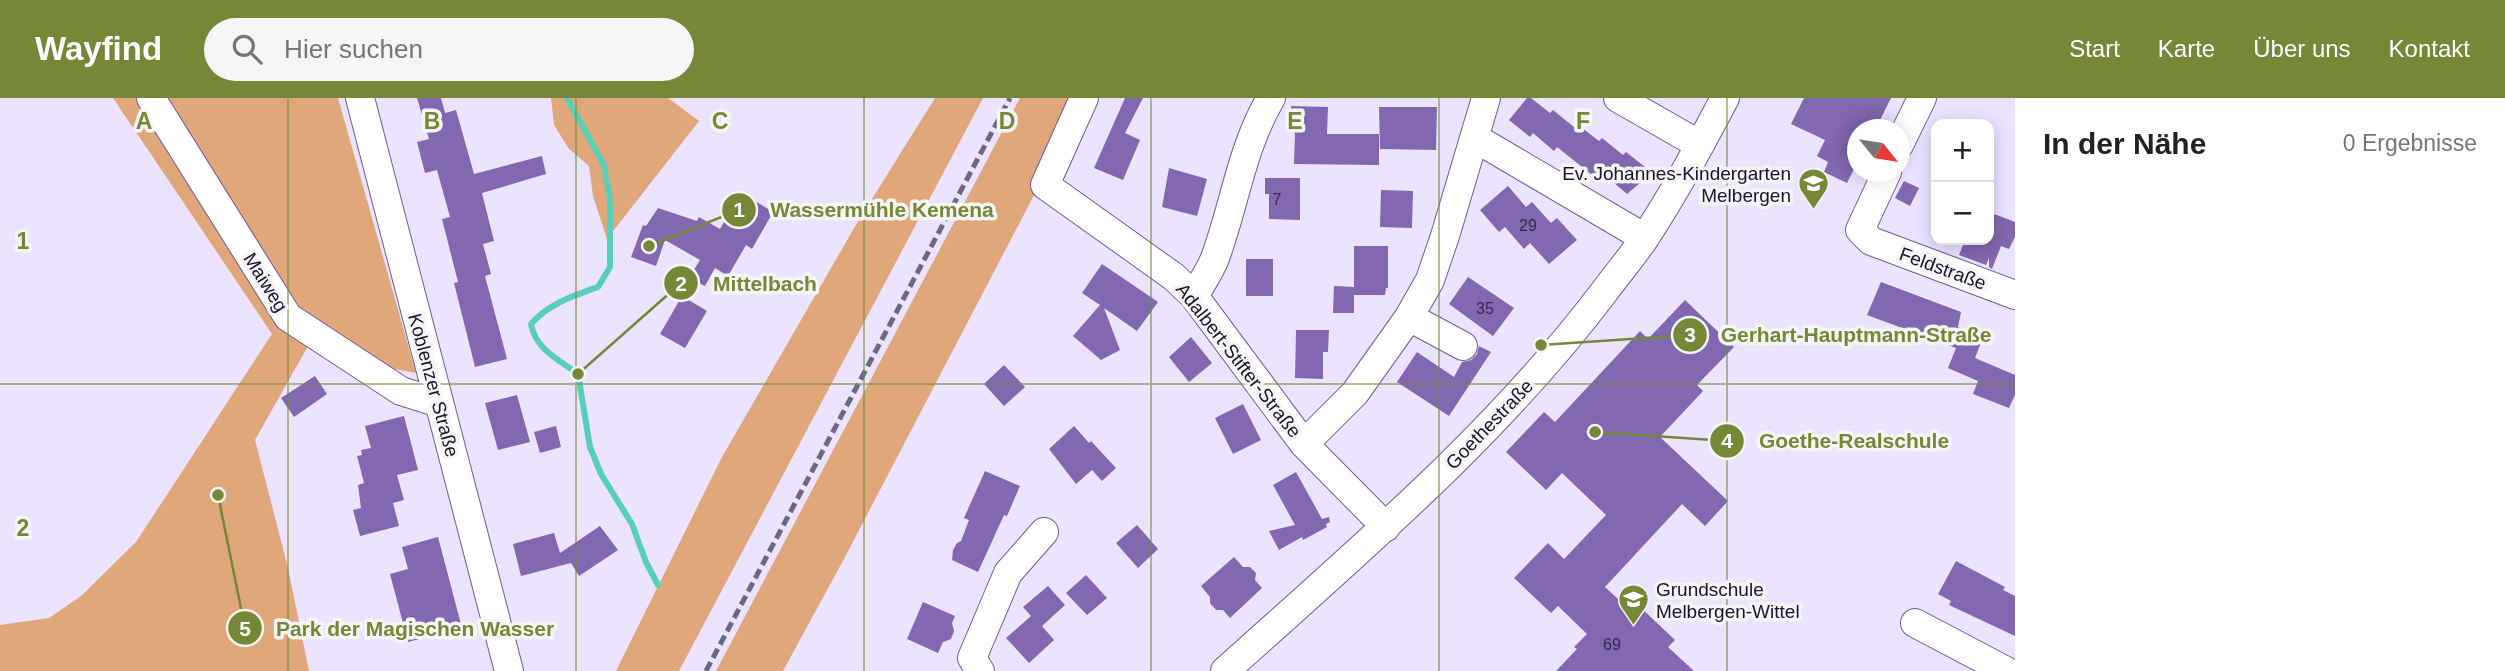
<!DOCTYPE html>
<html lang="de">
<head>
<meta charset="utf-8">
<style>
  :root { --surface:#fff; --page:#f6f6f6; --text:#222; --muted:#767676; --line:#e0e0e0; --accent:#768737 }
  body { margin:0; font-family:Arial,sans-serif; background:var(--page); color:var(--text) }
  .controls { position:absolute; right:21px; top:21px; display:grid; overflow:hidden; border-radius:14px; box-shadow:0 4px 18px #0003 }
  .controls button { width:63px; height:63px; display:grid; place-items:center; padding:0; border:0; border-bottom:2px solid var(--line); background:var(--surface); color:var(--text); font:35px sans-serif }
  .compass { position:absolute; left:1847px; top:21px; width:63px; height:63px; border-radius:50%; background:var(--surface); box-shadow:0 4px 18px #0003; rotate:120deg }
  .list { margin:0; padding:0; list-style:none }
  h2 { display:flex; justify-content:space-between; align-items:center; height:91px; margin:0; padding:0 28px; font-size:30px }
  h2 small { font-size:23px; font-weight:400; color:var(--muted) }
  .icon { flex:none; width:38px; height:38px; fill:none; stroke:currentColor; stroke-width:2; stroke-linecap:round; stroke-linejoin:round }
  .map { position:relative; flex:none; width:2015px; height:573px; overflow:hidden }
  header { display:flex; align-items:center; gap:42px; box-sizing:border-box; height:98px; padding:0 35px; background:var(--accent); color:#fff }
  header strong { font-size:33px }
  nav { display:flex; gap:38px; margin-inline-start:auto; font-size:24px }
  .search { width:490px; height:63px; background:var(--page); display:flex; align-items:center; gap:18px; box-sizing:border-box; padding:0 24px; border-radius:38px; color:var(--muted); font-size:26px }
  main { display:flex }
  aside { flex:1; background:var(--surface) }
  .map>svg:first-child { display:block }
  .green { fill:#dfa77a }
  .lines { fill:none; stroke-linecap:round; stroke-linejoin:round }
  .stream { stroke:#59ceb9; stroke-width:6 }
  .building { fill:#8268b0 }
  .minor-casing { stroke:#715a98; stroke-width:30 }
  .minor { stroke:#fff; stroke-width:28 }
  .rail { stroke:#6f6781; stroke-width:5; stroke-dasharray:10 5; stroke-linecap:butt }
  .grid { fill:none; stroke:#768737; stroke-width:2; stroke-opacity:0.55 }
  .labels { text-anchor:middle; stroke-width:7; stroke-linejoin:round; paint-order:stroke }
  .number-label { font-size:16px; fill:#36284d }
  .poi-label { font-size:19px; fill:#1c132c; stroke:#f5f5f5; text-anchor:end }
  .street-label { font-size:19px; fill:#1c132c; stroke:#f5f5f5 }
  .grid-label { font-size:23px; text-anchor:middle; font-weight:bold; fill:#768737; stroke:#f5f5f5; stroke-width:7; stroke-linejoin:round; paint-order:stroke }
  .leader { fill:none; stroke:#768737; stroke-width:2.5 }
  .callout-dot { fill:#768737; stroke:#f5f5f5; stroke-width:2.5 }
  .mark-label { font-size:21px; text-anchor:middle; font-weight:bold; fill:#fff }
  .callout-label { font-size:21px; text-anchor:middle; font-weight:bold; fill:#768737; stroke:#f5f5f5; stroke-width:7; stroke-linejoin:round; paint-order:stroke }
</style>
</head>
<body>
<header>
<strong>Wayfind</strong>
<div class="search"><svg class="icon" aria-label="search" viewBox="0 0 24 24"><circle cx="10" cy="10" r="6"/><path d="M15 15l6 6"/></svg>Hier suchen</div>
<nav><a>Start</a><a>Karte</a><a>Über uns</a><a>Kontakt</a></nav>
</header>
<main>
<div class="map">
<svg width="2015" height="573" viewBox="0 0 2015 573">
  <rect width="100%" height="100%" fill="#ebe3ff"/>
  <path class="green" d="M113,0H338L416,275L351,263L312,241L255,342L288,470L309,573H0V527L49,520L81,498L136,444L272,236Z
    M551,0H668L699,23L607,141L593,98L589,68L569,51L554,27Z
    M935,0H983L679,573H616L722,359L857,125Z
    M1020,0H1077L1032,101L845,459L783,573H716Z"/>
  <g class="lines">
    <path class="stream" d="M567,0L604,67L610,101V169L598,189C573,198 548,206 531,226C536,252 558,261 578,276L590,349L601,376L632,426L646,464L658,487"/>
  </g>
  <path class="building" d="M417,0H441L445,15L456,12L474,76L542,58L546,76L482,95L494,143L483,146L491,176L485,178L507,261L475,269L454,185L458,184L442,121L450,119L437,72L425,75L417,44L429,41Z
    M1125,0H1143L1125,35L1140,42L1123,82L1094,70Z
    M1527,0H1531L1550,15L1553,12L1574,29L1577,26L1599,43L1602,40L1623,57L1626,54L1645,69L1635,81L1640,85L1627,96L1606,78L1601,84L1557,49L1554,53L1533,35L1530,39L1509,22Z
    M1804,0H1891L1876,30L1865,24L1862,32H1858V40L1849,58L1858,63L1847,85L1824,74L1828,64L1817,58L1825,42L1791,26Z
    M1291,8L1328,9L1327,36H1379V67L1294,66L1295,36L1291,31Z
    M1379,9H1437L1436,52L1380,51Z
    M1169,70L1207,81L1197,118L1162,109Z
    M1265,80H1300V122L1269,121V96H1265Z
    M1904,83L1919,90L1910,108L1895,100Z
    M1508,88L1526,109L1532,104L1551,125L1557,120L1577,142L1549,166L1530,145L1524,151L1505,129L1499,134L1480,112Z
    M1381,92L1413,93L1412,130L1380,129Z
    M741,94L773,114L752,151L746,147L728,178L715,170L705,188L689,180L700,162L665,142L656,168L631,159L643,127L646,128L658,110L697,123L699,119L720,131Z
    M1989,114L2015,124V139L2009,151L2001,148L1992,171L1989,169V160L1986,167L1959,157L1965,142H1989Z
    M1354,148H1388V190H1386L1385,197H1354Z
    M1246,161H1273V198H1246Z
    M1102,166L1158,204L1137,233L1104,210L1120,252L1101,262L1073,238L1100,207L1082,195Z
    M1468,179L1514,210L1493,238L1449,206Z
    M1881,184L1961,214L1958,229L1983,239L1975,260L2015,277V297L2009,310L1973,296L1978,283L1948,270L1956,250L1867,217Z
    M1334,188L1354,189V215H1333Z
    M682,198L707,213L685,250L660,236Z
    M1685,202L1734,249L1697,287L1703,293L1660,339L1728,403L1705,428L1682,406L1605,489L1632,514L1639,508L1675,542L1668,549L1694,573H1556L1577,551L1574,549L1587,536L1558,508L1551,515L1514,480L1548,445L1564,461L1606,417L1562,375L1546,392L1506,354L1544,314L1555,324L1640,233L1648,241Z
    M1296,232H1329L1328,254H1323V281L1295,280Z
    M1191,239L1212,265L1189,284L1169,259Z
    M1479,248L1491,254L1449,318L1397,284L1417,254L1454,279L1462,264L1471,262L1477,256Z
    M1004,267L1025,289L1004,308L984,286Z
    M315,278L327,296L294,319L281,300Z
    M517,297L530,344L498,352L485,305Z
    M1243,306L1261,342L1233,356L1215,320Z
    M404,318L418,372L397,377L404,402L393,405L399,428L360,438L353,412L361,410L358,387L364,385L357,358L362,357L361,352L371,350L365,328Z
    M556,328L561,349L540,355L534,334Z
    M1074,328L1089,345L1091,343L1116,370L1102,383L1092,372L1076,386L1049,351Z
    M985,373L1020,388L1007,418L1004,417L978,474L952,462L953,452L957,445L961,443L969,422L964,420Z
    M1296,374L1322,421L1329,419L1330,424L1326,426L1327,429L1303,442L1302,439L1279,452L1269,433L1295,427L1273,387Z
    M1137,427L1158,451L1138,470L1116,445Z
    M600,428L618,452L579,478L571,465L521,478L513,446L554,435L560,455Z
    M438,439L462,530L408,544L390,476L408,471L402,449Z
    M1234,459L1243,469H1250L1256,475L1255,482L1262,490L1230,520L1223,512H1216L1210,505V499L1201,488Z
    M1956,463L2005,489L2003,492L2015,498V538L1949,507L1951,503L1938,496Z
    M1086,477L1107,500L1087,517L1066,495Z
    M1048,488L1065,507L1042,528L1054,542L1029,565L1006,540L1031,518L1023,509Z
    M923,504L955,518L952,525L954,533L951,541L943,544L938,555L907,541Z"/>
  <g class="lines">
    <defs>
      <path id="minor" d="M151,0L288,219L401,293L439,305
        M360,0L509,573
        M1084,0L1045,87L1174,179L1194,198L1304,346L1386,429
        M1618,0L1700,47
        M1475,40L1645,140
        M1899,47L1922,0
        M1887,74L1860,132L1871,143L2015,197
        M1194,198C1201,186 1210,173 1215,160C1235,106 1241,51 1271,0
        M1409,219L1463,248
        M1304,346L1355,295L1409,219L1430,182L1445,138L1486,0
        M1915,525L2006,573
        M980,573L972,560L1008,475L1044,434
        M1225,573C1358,453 1496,337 1604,194C1618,175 1633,158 1646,138C1675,94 1700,47 1725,0"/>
    </defs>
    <use href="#minor" class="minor-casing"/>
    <use href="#minor" class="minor"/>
    <path class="rail" d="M706,573L1010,0"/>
  </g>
  <path class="grid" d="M288,0V573M576,0V573M864,0V573M1151,0V573M1439,0V573M1727,0V573M0,286H2015"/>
  <defs>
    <symbol id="school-pin" viewBox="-11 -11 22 30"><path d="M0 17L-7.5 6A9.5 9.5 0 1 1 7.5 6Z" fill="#768737" stroke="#f5f5f5"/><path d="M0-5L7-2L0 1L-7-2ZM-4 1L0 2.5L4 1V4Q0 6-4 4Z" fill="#fff"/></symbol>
  </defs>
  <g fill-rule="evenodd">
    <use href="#school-pin" x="1796" y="68" width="35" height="47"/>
    <use href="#school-pin" x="1616" y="484" width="35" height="47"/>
  </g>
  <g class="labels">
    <g class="number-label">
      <text x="1277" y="107">7</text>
      <text x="1528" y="133">29</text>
      <text x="1485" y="216">35</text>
      <text x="1612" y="552">69</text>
    </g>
    <g class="poi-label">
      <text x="1791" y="82">Ev. Johannes-Kindergarten<tspan x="1791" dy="22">Melbergen</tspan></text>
      <text x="1656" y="498" text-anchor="start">Grundschule<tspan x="1656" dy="22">Melbergen-Wittel</tspan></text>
    </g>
    <g class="street-label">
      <text transform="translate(1943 170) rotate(20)" y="7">Feldstraße</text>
      <text transform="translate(266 184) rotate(58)" y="7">Maiweg</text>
      <text transform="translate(1239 262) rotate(52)" y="7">Adalbert-Stifter-Straße</text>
      <text transform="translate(434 287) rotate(75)" y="7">Koblenzer Straße</text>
      <text transform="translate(1489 326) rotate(-46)" y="7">Goethestraße</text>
    </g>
  </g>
  <g class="grid-label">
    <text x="144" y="31">A</text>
    <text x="432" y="31">B</text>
    <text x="720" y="31">C</text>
    <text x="1007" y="31">D</text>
    <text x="1295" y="31">E</text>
    <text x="1583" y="31">F</text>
    <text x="23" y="151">1</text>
    <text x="23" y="438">2</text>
  </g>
  <path class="leader" d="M649 148L739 112M578 276L681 185M1541 247L1690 237M1595 334L1727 343M218 397L245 530"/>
  <g class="callout-dot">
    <circle cx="649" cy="148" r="7"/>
    <circle cx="578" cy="276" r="7"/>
    <circle cx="1541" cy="247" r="7"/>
    <circle cx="1595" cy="334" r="7"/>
    <circle cx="218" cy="397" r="7"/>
    <circle cx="739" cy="112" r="18"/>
    <circle cx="681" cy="185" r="18"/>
    <circle cx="1690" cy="237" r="18"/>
    <circle cx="1727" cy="343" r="18"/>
    <circle cx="245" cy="530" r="18"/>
  </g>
  <g class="mark-label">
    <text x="739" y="119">1</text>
    <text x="681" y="193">2</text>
    <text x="1690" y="244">3</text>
    <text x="1727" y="350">4</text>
    <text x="245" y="538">5</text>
  </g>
  <g class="callout-label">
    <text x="882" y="119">Wassermühle Kemena</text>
    <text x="765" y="193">Mittelbach</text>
    <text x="1856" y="244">Gerhart-Hauptmann-Straße</text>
    <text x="1854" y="350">Goethe-Realschule</text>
    <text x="415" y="538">Park der Magischen Wasser</text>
  </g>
</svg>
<div class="controls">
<button>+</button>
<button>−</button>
</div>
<svg class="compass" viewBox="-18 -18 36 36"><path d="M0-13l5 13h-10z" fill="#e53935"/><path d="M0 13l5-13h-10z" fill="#767676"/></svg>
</div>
<aside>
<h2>In der Nähe<small>0 Ergebnisse</small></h2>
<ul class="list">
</ul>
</aside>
</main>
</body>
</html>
